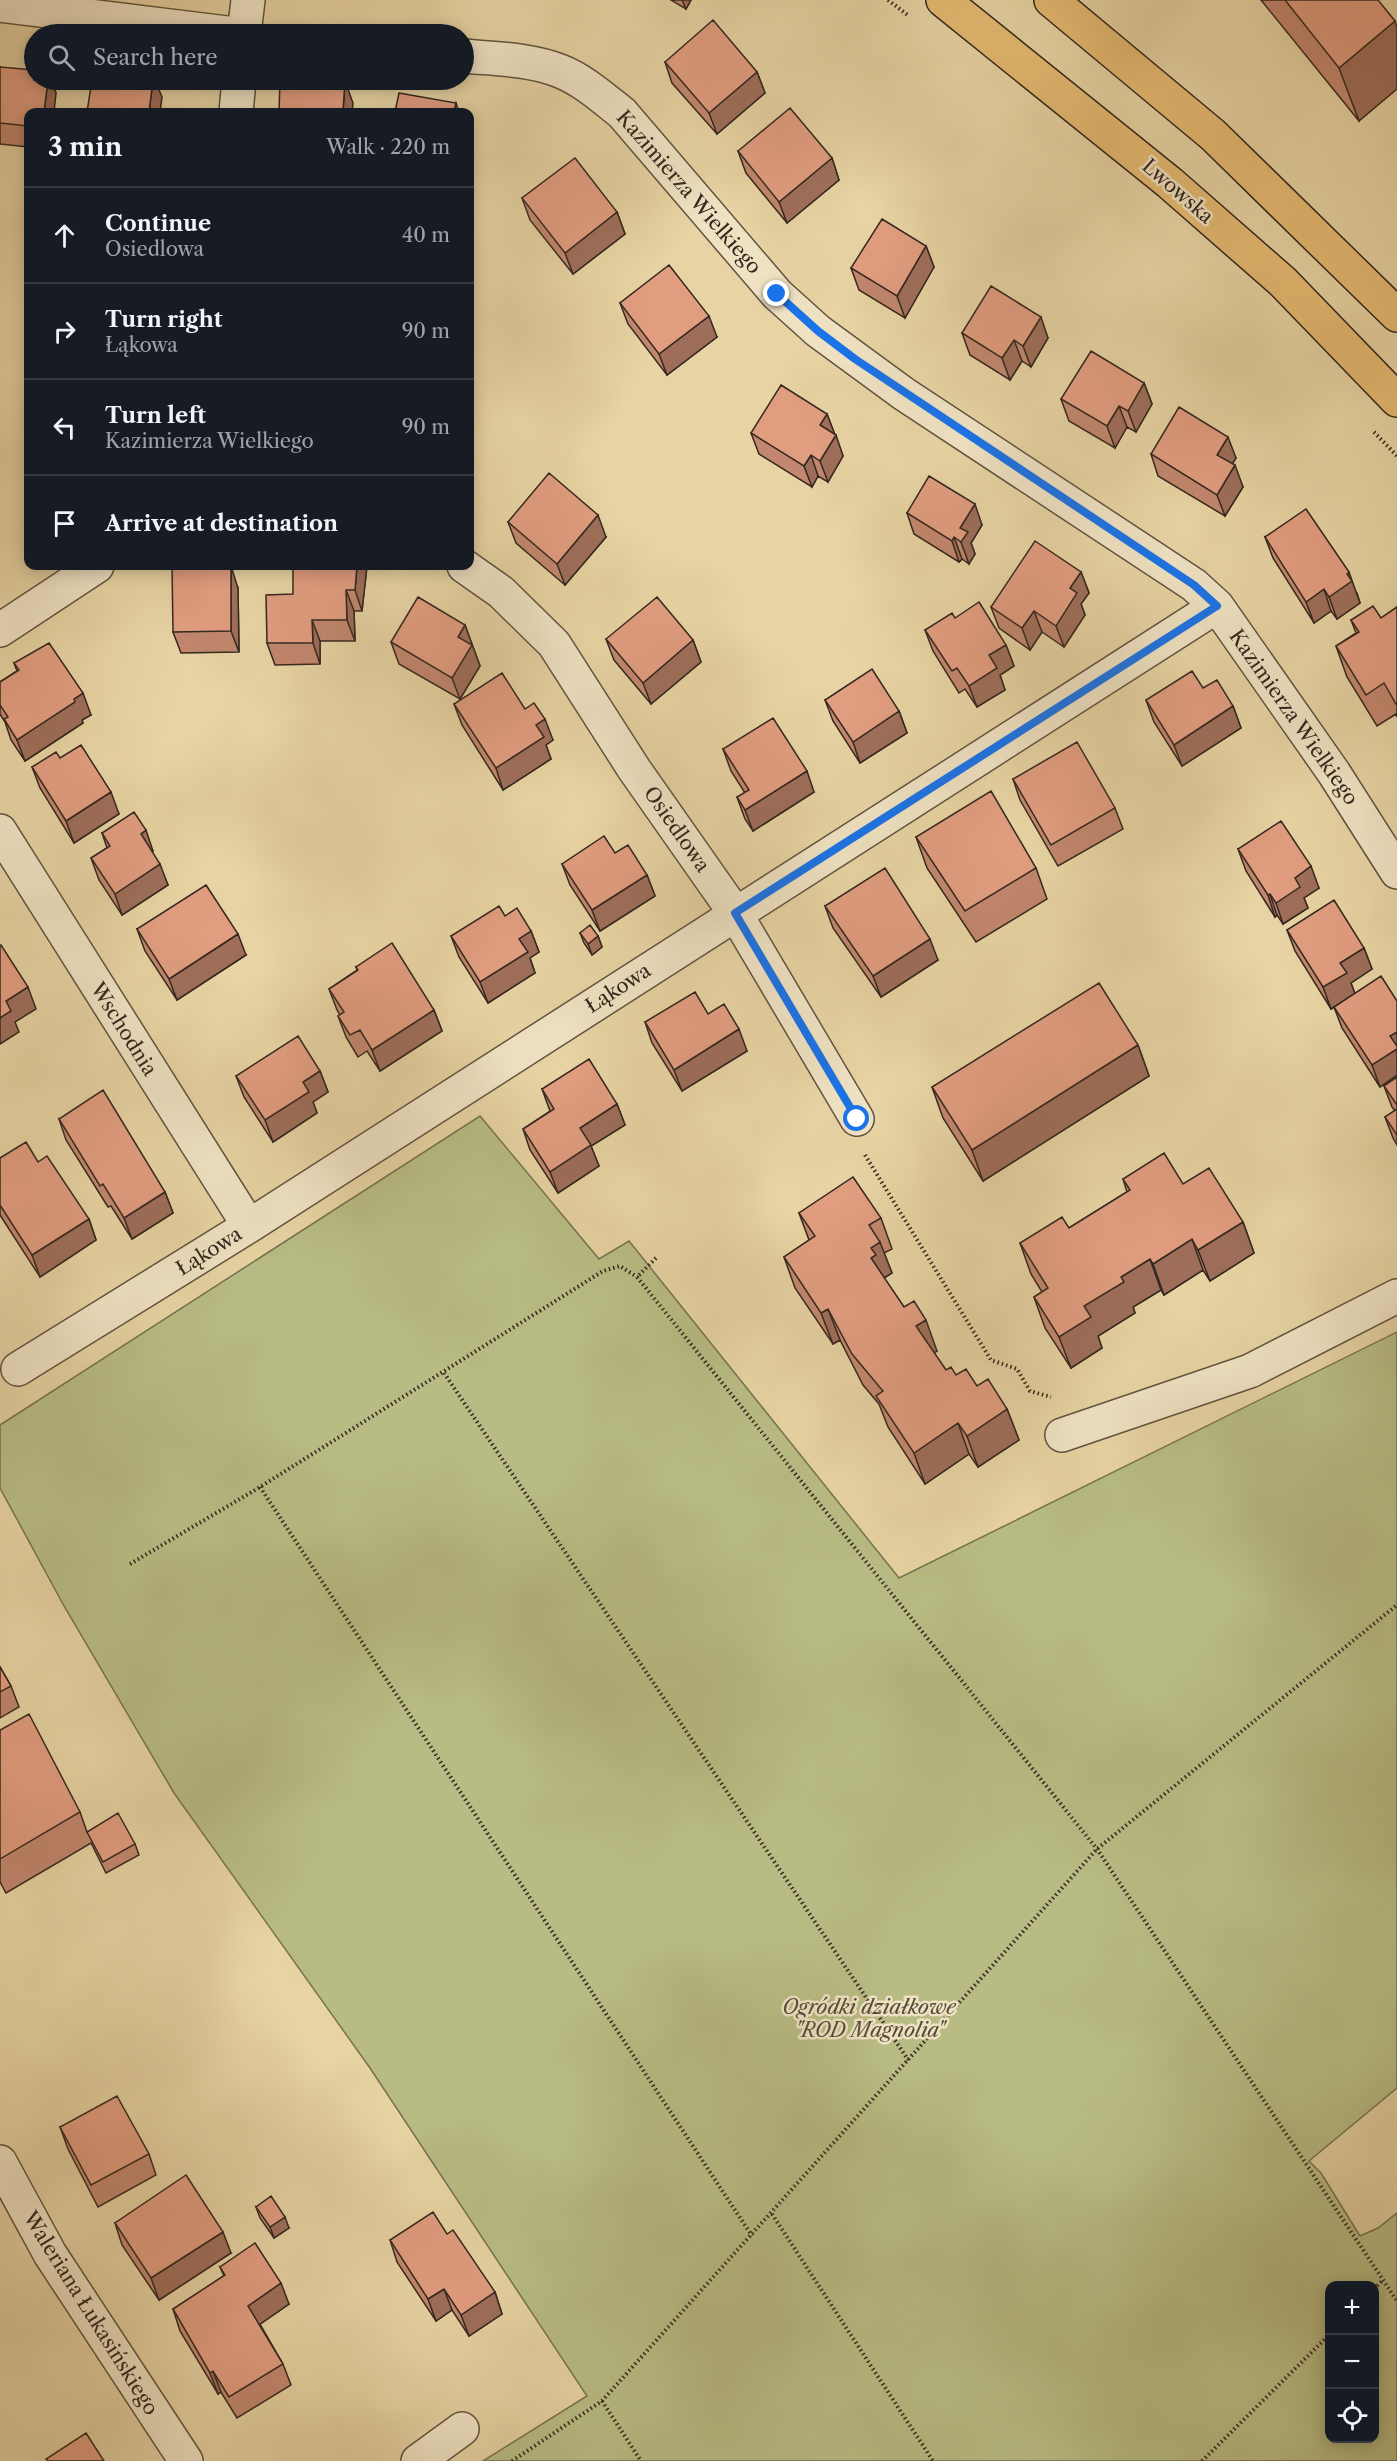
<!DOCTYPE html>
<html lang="en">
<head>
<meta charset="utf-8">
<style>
  :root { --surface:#171b24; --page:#242831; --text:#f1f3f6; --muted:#9ea1a6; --line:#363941 }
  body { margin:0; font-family:"Libre Caslon Text",serif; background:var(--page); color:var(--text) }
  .controls { position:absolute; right:18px; bottom:18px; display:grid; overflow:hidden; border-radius:12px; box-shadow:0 3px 15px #0003 }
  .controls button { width:54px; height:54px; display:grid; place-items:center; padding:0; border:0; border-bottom:2px solid var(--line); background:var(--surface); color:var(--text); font:30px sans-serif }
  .stop { position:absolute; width:18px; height:18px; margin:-14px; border:4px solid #1a73e8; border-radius:50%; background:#fff }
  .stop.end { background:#1a73e8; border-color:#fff; box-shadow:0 2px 6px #0008 }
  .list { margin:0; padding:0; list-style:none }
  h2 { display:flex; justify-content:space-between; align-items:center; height:78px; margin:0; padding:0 24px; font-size:26px }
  h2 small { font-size:20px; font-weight:400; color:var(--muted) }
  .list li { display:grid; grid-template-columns:39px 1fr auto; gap:18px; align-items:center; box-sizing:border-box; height:96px; padding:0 24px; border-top:2px solid var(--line) }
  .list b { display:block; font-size:22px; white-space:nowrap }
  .list p { margin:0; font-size:20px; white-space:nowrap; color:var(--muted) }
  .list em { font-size:20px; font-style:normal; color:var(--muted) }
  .icon { flex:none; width:33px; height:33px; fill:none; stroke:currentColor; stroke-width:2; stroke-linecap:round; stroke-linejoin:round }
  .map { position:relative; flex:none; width:1397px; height:2461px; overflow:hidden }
  .search { position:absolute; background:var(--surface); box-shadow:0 3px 15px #0003; left:24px; top:24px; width:450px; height:66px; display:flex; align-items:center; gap:15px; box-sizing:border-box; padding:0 21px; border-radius:33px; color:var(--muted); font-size:22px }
  .panel { position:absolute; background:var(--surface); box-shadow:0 3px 15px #0003; left:24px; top:108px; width:450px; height:462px; border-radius:12px }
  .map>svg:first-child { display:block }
  .green { fill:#b8bc84; stroke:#767252; stroke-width:1.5; fill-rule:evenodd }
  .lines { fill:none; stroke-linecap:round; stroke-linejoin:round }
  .minor-casing { stroke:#615340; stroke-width:36 }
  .major-casing { stroke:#34281f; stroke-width:36 }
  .path { stroke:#34281f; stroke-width:4; stroke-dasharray:1.5 3; stroke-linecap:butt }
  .minor { stroke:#efe2c3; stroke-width:33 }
  .major { stroke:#e4ba72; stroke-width:33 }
  .wall { fill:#c2876e; stroke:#34281f; stroke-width:1.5 }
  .shaded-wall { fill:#9e6e5a; stroke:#34281f; stroke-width:1.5 }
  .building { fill:#e19d80; stroke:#34281f; stroke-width:1.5 }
  .route { stroke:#1a73e8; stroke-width:8 }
  .labels { text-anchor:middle; stroke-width:5; stroke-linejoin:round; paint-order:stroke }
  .street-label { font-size:20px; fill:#34281f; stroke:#efe2c3 }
  .park-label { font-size:20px; font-style:italic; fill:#554d38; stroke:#efe2c3 }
</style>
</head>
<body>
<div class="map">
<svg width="1397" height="2461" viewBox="0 0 1397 2461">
  <rect width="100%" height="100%" fill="#e7d3a3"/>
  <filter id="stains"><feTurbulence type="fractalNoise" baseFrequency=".00333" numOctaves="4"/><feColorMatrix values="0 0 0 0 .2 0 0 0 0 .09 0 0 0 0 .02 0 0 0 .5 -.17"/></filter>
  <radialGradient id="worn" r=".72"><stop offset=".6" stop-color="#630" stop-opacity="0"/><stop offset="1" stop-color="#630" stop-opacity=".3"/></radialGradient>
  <path class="green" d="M480,1116L599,1259L629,1241L899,1578L1397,1332V2088L1309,2161L1321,2173L1360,2236L1378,2228L1397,2213V2461H483L587,2396L370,2068L174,1793L64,1606L0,1488V1425ZM1330,2286H1374V2438H1330Z"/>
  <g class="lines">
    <defs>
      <path id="minor" d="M0,5L235,34
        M244,34L248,0
        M464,56C495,59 530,59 560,71C583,80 603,98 622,113L777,294L818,331L904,394L1194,585L1217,606L1334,773L1397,872
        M236,112L239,80
        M464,566L501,592L554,644L634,769L735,913L857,1119
        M0,630L97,566
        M0,831L249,1226
        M18,1369L249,1226L1217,606
        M1062,1435L1250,1371L1397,1296
        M0,2162L50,2254L186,2461
        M418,2461L462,2429"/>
      <path id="major" d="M943,0L1170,183L1283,282L1397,400
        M1051,0L1213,135L1397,315"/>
    </defs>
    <use href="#minor" class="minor-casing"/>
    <use href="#major" class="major-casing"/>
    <path class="path" d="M888,0L909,16
      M1374,432L1397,456
      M865,1155L991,1360L1017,1369L1030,1391L1051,1397
      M656,1258L637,1277L1097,1849L1397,2301
      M444,1373L909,2061
      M260,1487L752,2236
      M130,1564L260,1487L603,1271L620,1266L637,1277
      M772,2214L933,2461
      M1374,2289L1383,2280
      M602,2401L641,2461
      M512,2461L602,2401L1097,1849L1397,1605
      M1202,2461L1330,2334"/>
    <use href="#minor" class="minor"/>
    <use href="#major" class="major"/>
  </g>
  <path class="wall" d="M671,0H691L686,9Z
    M1261,0H1378L1359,121Z
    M665,62L757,72L765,93L717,134L672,83Z
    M0,67L34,80H51L56,93L28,112V147L0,144Z
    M738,151L832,158L839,180L787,223L746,173Z
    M522,198L617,212L625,234L573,274L530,220Z
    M926,246L934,267L905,318L859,290L851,268Z
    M620,303L717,337L667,375L628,324Z
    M962,333L1048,338L1031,367L1022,361L1010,380L970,355Z
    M1144,383L1152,404L1136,432L1127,427L1115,448L1069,421L1061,399Z
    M827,414L843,456L828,482L818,476L812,487L759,454L751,433Z
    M1151,454L1236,458L1232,464L1243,487L1225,516L1158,476Z
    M907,513L982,525L971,543L975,554L969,564L962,559L959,562L914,534Z
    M508,522L606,537L565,585L516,543Z
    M1265,537L1357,593L1360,603L1337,619L1331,611L1314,623L1273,558Z
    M367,566L362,611H354L355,641H320V664L275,665L267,643L293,594Z
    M1081,572L1089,593L1081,604L1085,615L1064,647L1042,632L1030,650L999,628L991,607Z
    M238,588L239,652L181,653L173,632Z
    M1397,607V717L1396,714L1377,726L1347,677L1336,646L1356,633L1351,620L1381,618Z
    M955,618L1006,645L1014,666L1000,675L1005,690L977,707L965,689L959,693L933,651L925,630Z
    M465,625L480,666L460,699L399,664L391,642Z
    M606,639L693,640L701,662L651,704L614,660Z
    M14,663L91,715L82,720L83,723L25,761L11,740L5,722L0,714V682L17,671Z
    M1203,688L1233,706L1241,728L1182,766L1154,722L1146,700Z
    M825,700L899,711L907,733L860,763L833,721Z
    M454,704L525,709L553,740L546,745L551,759L503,790L462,725Z
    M723,749L814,792L753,831L745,819L737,797L745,793L731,771Z
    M60,758L119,814L74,843L40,788L32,767Z
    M1013,779L1115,808L1123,829L1058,866L1020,800Z
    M102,833L153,851L152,852L168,885L122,915L99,880L91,858L107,848Z
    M916,837L1036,868L1047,899L976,942L927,868Z
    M1238,849L1319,888L1304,898L1308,908L1283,924L1277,915L1275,917L1246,871Z
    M562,864L647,875L655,896L600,931L570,885Z
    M825,906L938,960L881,997L833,928Z
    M505,916L531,931L539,952L530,958L535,973L488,1003L459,957L451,936Z
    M137,929L246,955L177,1000L145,951Z
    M1287,930L1364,948L1372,969L1351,983L1355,994L1380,1087L1342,1028L1334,1007L1347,999L1331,1009L1295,951Z
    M580,933L598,936L602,947L592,955L584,943Z
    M356,967L434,1010L442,1031L380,1071L367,1051L358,1057L346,1037L338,1016L340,1015L337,1010L329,989L357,970Z
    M708,1014L747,1051L682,1091L652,1043L645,1022Z
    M1138,1045L1149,1076L983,1181L943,1118L932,1087Z
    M320,1071L328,1092L313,1102L317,1113L273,1142L244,1097L236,1076Z
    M1397,1077V1145L1393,1138L1385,1117L1395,1111L1392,1107L1384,1086Z
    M542,1089L617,1104L625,1125L591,1146L599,1166L558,1193L530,1150L523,1129L550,1111Z
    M59,1119L165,1192L173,1213L132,1239L111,1206L108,1207L66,1140Z
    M0,1158L89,1219L96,1240L40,1277L0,1215Z
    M1123,1179L1183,1184L1243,1222L1254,1253L1210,1281L1203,1270L1164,1295L1161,1290L1133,1307L1135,1313L1098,1336L1102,1348L1071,1368L1045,1328L1034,1297L1042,1292L1031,1274L1020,1243L1069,1228L1127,1192Z
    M799,1213L881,1218L892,1249L884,1253L892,1273L884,1278L904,1307L937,1351L934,1353L946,1370L977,1386L1007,1409L1019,1440L978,1467L969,1454L925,1484L888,1427L879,1404L863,1385L840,1340L833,1344L795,1288L784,1257L809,1240Z
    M0,1667L11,1686L19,1707L0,1718Z
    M0,1730L80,1812L87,1832L135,1844L139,1855L106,1873L91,1843L6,1893L0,1882Z
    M60,2127L149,2154L156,2175L98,2207L68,2149Z
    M256,2207L289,2228L274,2238L260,2218Z
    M115,2223L231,2253L159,2300L122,2245Z
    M447,2234L495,2292L502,2314L469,2336L452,2310L436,2321L397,2262L390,2240Z
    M220,2267L289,2304L260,2324L283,2364L291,2385L237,2418L221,2392L218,2394L180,2331L173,2309L224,2276Z"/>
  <path class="shaded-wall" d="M682,0H691L686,9Z
    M1395,21L1397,27V89L1359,121L1339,68Z
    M757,72L765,93L717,134L709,113Z
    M48,80H51L56,93L54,112H44Z
    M153,80H155L162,97L160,112H149Z
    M345,81L353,103L352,112H343Z
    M456,103L459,112H454Z
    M832,158L839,180L787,223L779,202Z
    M617,212L625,234L573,274L565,253Z
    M926,246L934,267L905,318L897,296Z
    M709,316L717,337L667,375L659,354Z
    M1041,317L1048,338L1031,367L1023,346Z
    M1014,340L1022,361L1010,380L1002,358Z
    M1144,383L1152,404L1136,432L1128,411Z
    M1119,406L1127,427L1115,448L1107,426Z
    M827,414L835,435L820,425Z
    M836,435L843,456L828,482L820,461Z
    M1228,437L1236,458L1225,476L1217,455Z
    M811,455L818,476L812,487L804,466Z
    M1235,465L1243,487L1225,516L1217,495Z
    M975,504L982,525L971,543L975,554L969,564L961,542L960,528Z
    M598,515L606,537L565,585L557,564Z
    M954,537L962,559L959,562L952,541Z
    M231,566L238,588L239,652L231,631Z
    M357,566H367L362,611L355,590Z
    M1081,572L1089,593L1081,604L1085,615L1064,647L1056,626L1070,588Z
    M1349,572L1360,603L1337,619L1329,597Z
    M1324,589L1331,611L1314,623L1306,602Z
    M346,590L354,611L355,641L347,620Z
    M1034,611L1042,632L1030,650L1022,628Z
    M312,620L320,641V664L313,643Z
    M465,625L480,666L460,699L452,678L458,637Z
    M693,640L701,662L651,704L643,683Z
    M1006,645L1014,666L1000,675L1005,690L977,707L969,686L989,655Z
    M83,693L91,715L82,720L83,723L25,761L17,740Z
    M1233,706L1241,728L1182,766L1174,745Z
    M899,711L907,733L860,763L853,742Z
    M545,719L553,740L546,745L551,759L503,790L496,768L536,725Z
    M807,771L814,792L753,831L745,810Z
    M111,792L119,814L74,843L66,821Z
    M146,830L153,851L148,855L141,834Z
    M160,864L168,885L122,915L115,894Z
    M1311,866L1319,888L1304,898L1308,908L1283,924L1276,903L1295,878Z
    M647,875L655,896L600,931L592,910Z
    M1270,894L1277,915L1275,917L1268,895Z
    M531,931L539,952L530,958L535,973L488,1003L480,982L519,939Z
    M238,934L246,955L177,1000L169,979Z
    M598,936L602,947L592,955L588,944Z
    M930,939L938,960L881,997L873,976Z
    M1364,948L1372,969L1351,983L1355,994L1331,1009L1323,987L1340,963Z
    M28,987L36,1009L15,1022L19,1032L0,1044V1018L6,1001Z
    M434,1010L442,1031L380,1071L372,1050Z
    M739,1029L747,1051L682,1091L674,1070Z
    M1397,1032V1075L1380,1087L1372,1065L1390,1036Z
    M1138,1045L1149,1076L983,1181L972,1150Z
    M320,1071L328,1092L313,1102L317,1113L273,1142L265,1120L303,1082Z
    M617,1104L625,1125L591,1146L599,1166L558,1193L550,1172L580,1128Z
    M165,1192L173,1213L132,1239L124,1218Z
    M89,1219L96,1240L40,1277L32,1255Z
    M1243,1222L1254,1253L1210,1281L1198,1250Z
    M1192,1239L1203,1270L1164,1295L1153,1264Z
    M880,1242L892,1273L884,1278L871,1258V1248Z
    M1150,1259L1161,1290L1133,1307L1135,1313L1098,1336L1102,1348L1071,1368L1059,1337L1084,1306L1121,1277Z
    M828,1309L840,1340L833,1344L821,1313Z
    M926,1320L937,1351L928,1357L916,1326Z
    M1007,1409L1019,1440L978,1467L967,1436Z
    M958,1423L969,1454L925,1484L914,1453Z
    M285,2217L289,2228L274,2238L270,2227Z
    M223,2232L231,2253L159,2300L151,2278Z
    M281,2283L289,2304L256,2327L248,2306Z
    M444,2289L452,2310L436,2321L428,2299Z
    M495,2292L502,2314L469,2336L461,2315Z
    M213,2371L221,2392L218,2394L210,2373Z"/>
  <path class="building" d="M1285,0H1378L1395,21L1339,68Z
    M713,20L757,72L709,113L665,62Z
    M0,67L34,70V80H48L44,112H28V126L0,123Z
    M92,80H153L149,112H87Z
    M280,80H309L345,81L343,112H279Z
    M399,93L456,103L454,112H395Z
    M790,108L832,158L779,202L738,151Z
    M575,158L617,212L565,253L522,198Z
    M882,219L926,246L897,296L851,268Z
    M669,265L709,316L659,354L620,303Z
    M991,286L1041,317L1023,346L1014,340L1002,358L962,333Z
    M1091,351L1144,383L1128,411L1119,406L1107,426L1061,399Z
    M781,385L827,414L820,425L836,435L820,461L811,455L804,466L751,433Z
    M1179,407L1228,437L1217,455L1235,465L1217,495L1151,454Z
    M549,473L598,515L557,564L508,522Z
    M929,476L975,504L960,528L968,532L961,542L954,537L952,541L907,513Z
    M1306,509L1349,572L1347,574L1352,581L1329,597L1324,589L1306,602L1265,537Z
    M1035,541L1081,572L1070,588L1077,593L1056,626L1034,611L1022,628L991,607Z
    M231,566V631L173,632L172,567Z
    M293,566H357L355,590H346L347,620H312L313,643H267L266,595L293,594Z
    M418,597L465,625L458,637L472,645L452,678L391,642Z
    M657,597L693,640L643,683L606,639Z
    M979,602L1006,645L989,655L997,668L969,686L957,668L952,671L925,630L952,613L955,618Z
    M1373,606L1381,618L1397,607V703L1396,704L1384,683L1366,695L1336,646L1359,632L1351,620Z
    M49,643L83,693L74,699L75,702L17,740L4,719L8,717L0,705V682L19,670L14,663Z
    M872,669L899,711L853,742L825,700Z
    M1192,671L1203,688L1217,680L1233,706L1174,745L1146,700Z
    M502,673L525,709L534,703L545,719L536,725L544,737L496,768L454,704Z
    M773,718L807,771L745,810L737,797L749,790L723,749Z
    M1077,742L1115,808L1051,845L1013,779Z
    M81,745L111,792L66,821L32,767L56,752L60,758Z
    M991,791L1036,868L965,911L916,837Z
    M134,812L146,830L141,834L160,864L115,894L91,858L110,846L102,833Z
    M1281,821L1311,866L1295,878L1300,887L1276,903L1270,894L1268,895L1238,849Z
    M604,836L615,853L628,845L647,875L592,910L562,864Z
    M885,868L930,939L873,976L825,906Z
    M206,885L238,934L169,979L137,929Z
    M1334,900L1364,948L1340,963L1347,973L1323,987L1287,930Z
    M499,906L505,916L517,908L531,931L519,939L528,952L480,982L451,936Z
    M590,925L598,936L588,944L580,933Z
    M392,943L434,1010L372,1050L360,1030L350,1035L338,1016L344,1012L329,989L358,970L356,967Z
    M1,945L28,987L6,1001L11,1011L0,1018V946Z
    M1381,976L1397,1001V1032L1390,1036L1397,1046V1049L1372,1065L1334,1007Z
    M1099,983L1138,1045L972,1150L932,1087Z
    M695,992L708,1014L724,1004L739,1029L674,1070L645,1022Z
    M298,1036L320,1071L303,1082L309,1092L265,1120L236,1076Z
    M589,1059L617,1104L580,1128L591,1145L550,1172L523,1129L554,1109L542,1089Z
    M1397,1077V1105L1384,1086Z
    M103,1090L165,1192L124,1218L103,1184L100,1186L59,1119Z
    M1397,1109V1135L1385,1117Z
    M26,1142L38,1162L47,1156L89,1219L32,1255L0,1205V1158Z
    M1164,1153L1183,1184L1209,1168L1243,1222L1198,1250L1192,1239L1153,1264L1150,1259L1121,1277L1124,1282L1084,1306L1091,1317L1059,1337L1034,1297L1048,1288L1020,1243L1062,1217L1069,1228L1130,1190L1123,1179Z
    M853,1177L881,1218L869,1225L880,1242L871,1248L876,1255L871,1258L904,1307L914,1301L926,1320L916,1326L946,1370L951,1367L956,1375L966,1369L977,1386L988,1379L1007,1409L967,1436L958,1423L914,1453L876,1396L883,1391L852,1354L828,1309L821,1313L784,1257L815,1236L799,1213Z
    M0,1667L11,1686L0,1692Z
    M29,1714L80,1812L0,1859V1730Z
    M118,1813L135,1844L103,1862L87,1832Z
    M117,2096L149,2154L91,2185L60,2127Z
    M186,2175L223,2232L151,2278L115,2223Z
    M271,2196L285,2217L270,2227L256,2207Z
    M433,2212L447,2234L453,2230L495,2292L461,2315L444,2289L428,2299L390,2240Z
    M255,2243L281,2283L248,2306L283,2364L229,2397L213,2371L210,2373L173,2309L225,2275L220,2267Z
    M86,2433L104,2461H48L46,2459Z"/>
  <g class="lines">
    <path class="route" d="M777,294L818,331L855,359L1194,585L1217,606L735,913L857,1119"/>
  </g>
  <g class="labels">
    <g class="street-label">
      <text transform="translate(1178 191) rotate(41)" y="7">Lwowska</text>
      <text transform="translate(689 192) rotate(49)" y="7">Kazimierza Wielkiego</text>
      <text transform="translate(1294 717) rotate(55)" y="7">Kazimierza Wielkiego</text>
      <text transform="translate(677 829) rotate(55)" y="7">Osiedlowa</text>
      <text transform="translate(618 988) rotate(-33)" y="7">Łąkowa</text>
      <text transform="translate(124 1029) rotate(58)" y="7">Wschodnia</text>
      <text transform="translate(209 1251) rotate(-32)" y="7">Łąkowa</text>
      <text transform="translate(91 2313) rotate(58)" y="7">Waleriana Łukasińskiego</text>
    </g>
    <g class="park-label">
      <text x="869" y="2014">Ogródki działkowe<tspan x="869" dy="23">"ROD Magnolia"</tspan></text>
    </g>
  </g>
  <rect width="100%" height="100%" filter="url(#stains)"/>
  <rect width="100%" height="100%" fill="url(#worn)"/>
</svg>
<div class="controls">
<button>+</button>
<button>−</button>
<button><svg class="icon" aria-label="locate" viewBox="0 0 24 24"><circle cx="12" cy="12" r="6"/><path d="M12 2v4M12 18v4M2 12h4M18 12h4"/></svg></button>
</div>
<div class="stop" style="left:857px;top:1119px"></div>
<div class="stop end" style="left:777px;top:294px"></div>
<div class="search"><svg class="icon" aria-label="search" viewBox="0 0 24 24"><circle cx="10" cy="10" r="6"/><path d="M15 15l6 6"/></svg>Search here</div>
<section class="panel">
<h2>3 min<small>Walk · 220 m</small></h2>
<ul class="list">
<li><svg class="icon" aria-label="ahead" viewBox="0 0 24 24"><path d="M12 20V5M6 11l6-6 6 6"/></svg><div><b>Continue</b><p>Osiedlowa</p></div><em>40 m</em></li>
<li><svg class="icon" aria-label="right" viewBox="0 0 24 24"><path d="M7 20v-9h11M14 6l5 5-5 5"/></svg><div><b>Turn right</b><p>Łąkowa</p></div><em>90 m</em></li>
<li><svg class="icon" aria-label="left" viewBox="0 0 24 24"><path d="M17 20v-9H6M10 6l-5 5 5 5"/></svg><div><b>Turn left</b><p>Kazimierza Wielkiego</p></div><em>90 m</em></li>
<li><svg class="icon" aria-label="arrive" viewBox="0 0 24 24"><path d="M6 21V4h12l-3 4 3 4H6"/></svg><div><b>Arrive at destination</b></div></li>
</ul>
</section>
</div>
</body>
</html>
